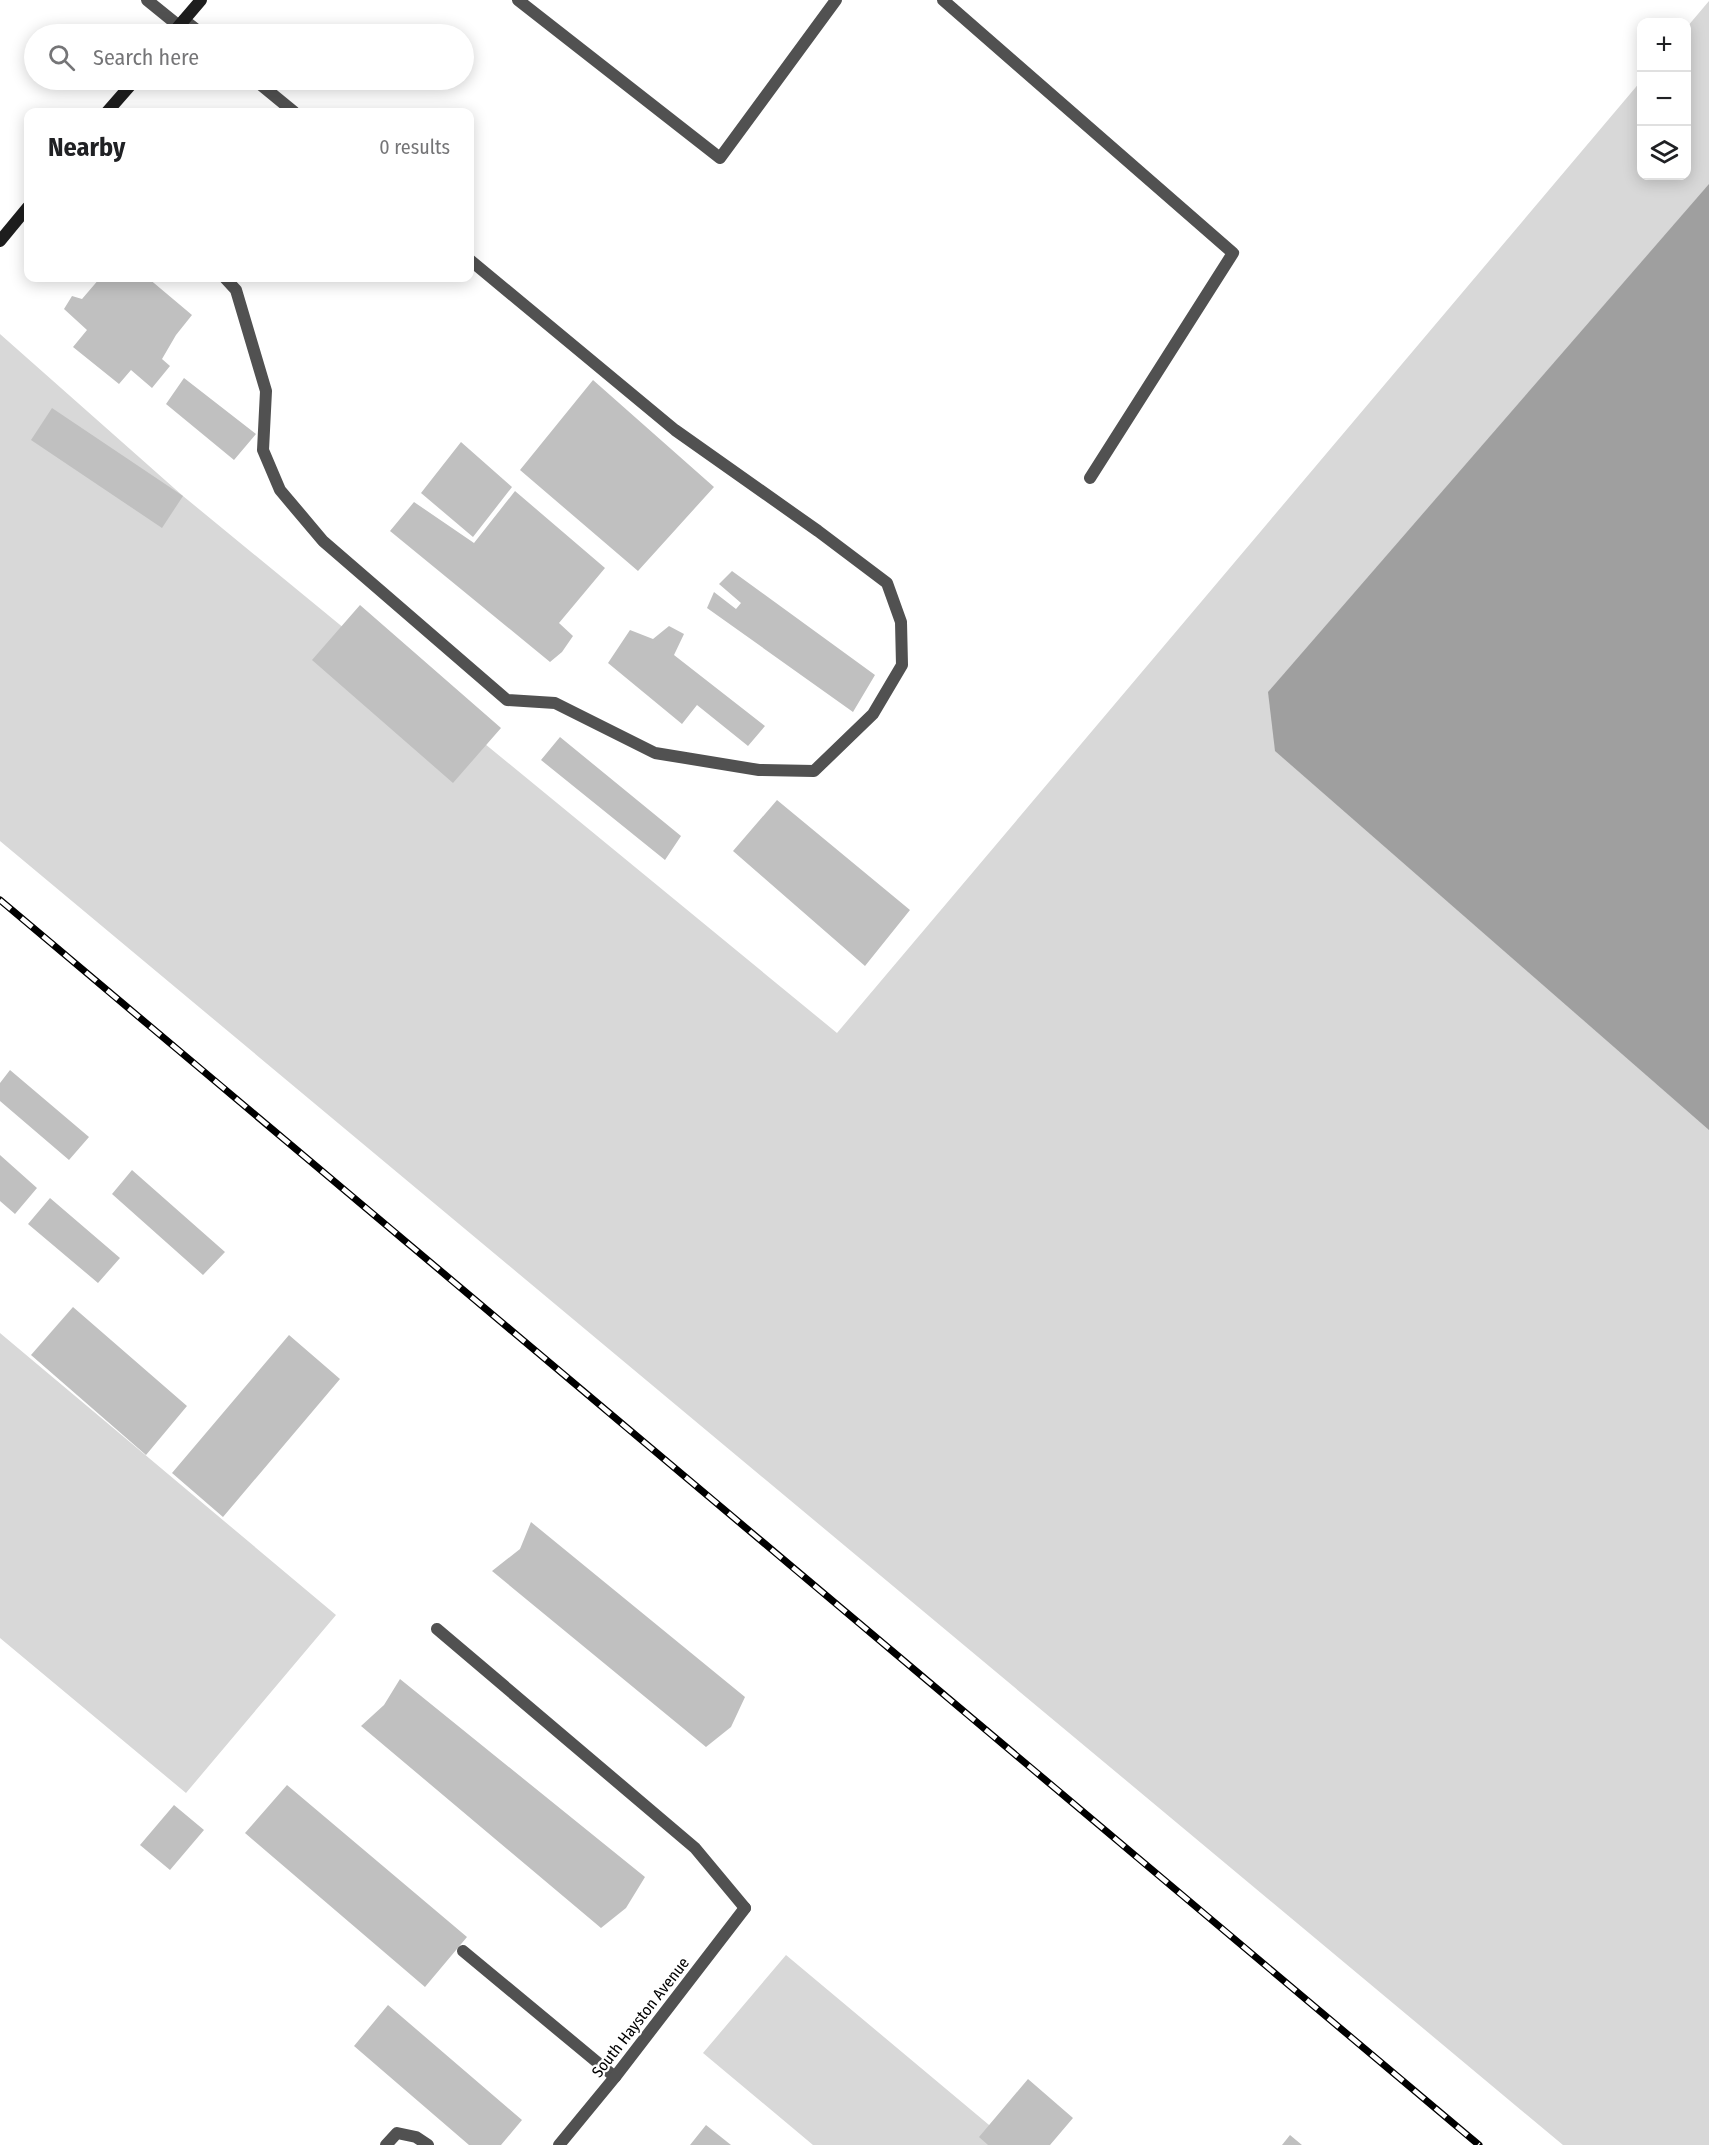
<!DOCTYPE html>
<html lang="en">
<head>
<meta charset="utf-8">
<style>
  :root { --surface:#fff; --page:#f2f2f2; --text:#202124; --muted:#757577; --line:#e0e0e0 }
  body { margin:0; font-family:"Fira Sans Condensed",sans-serif; background:var(--page); color:var(--text) }
  .controls { position:absolute; right:18px; top:18px; display:grid; overflow:hidden; border-radius:12px; box-shadow:0 3px 15px #0003 }
  .controls button { width:54px; height:54px; display:grid; place-items:center; padding:0; border:0; border-bottom:2px solid var(--line); background:var(--surface); color:var(--text); font:30px sans-serif }
  .list { margin:0; padding:0; list-style:none }
  h2 { display:flex; justify-content:space-between; align-items:center; height:78px; margin:0; padding:0 24px; font-size:26px }
  h2 small { font-size:20px; font-weight:400; color:var(--muted) }
  .icon { flex:none; width:33px; height:33px; fill:none; stroke:currentColor; stroke-width:2; stroke-linecap:round; stroke-linejoin:round }
  .map { position:relative; flex:none; width:1709px; height:2145px; overflow:hidden }
  .search { position:absolute; background:var(--surface); box-shadow:0 3px 15px #0003; left:24px; top:24px; width:450px; height:66px; display:flex; align-items:center; gap:15px; box-sizing:border-box; padding:0 21px; border-radius:33px; color:var(--muted); font-size:22px }
  .panel { position:absolute; background:var(--surface); box-shadow:0 3px 15px #0003; left:24px; top:108px; width:450px; height:174px; border-radius:12px }
  .map>svg:first-child { display:block }
  .green { fill:#d8d8d8 }
  .water { fill:#9f9f9f }
  .building { fill:#c0c0c0 }
  .lines { fill:none; stroke-linecap:round; stroke-linejoin:round }
  .lane { stroke:#515151; stroke-width:12 }
  .street { stroke:#515151; stroke-width:12 }
  .secondary { stroke:#1e1e1e; stroke-width:12 }
  .rail-casing { stroke:#000; stroke-width:7 }
  .rail { stroke:#fff; stroke-width:4.5; stroke-dasharray:14; stroke-linecap:butt }
  .labels { text-anchor:middle; stroke-width:4.5; stroke-linejoin:round; paint-order:stroke }
  .street-label { font-size:16px; fill:#000; stroke:#fff }
</style>
</head>
<body>
<div class="map">
<svg width="1709" height="2145" viewBox="0 0 1709 2145">
  <rect width="100%" height="100%" fill="#fff"/>
  <path class="green" d="M1709,1V2145H1563L0,841V334L183,496L837,1033L1641,81L1642,176H1686L1687,27Z
    M0,1333L336,1615L186,1793L0,1638Z
    M786,1955L1013,2145H813L703,2053Z"/>
  <path class="water" d="M1709,184V1130L1275,751L1268,692Z"/>
  <path class="building" d="M100,278H148L192,315L176,335L162,359L170,366L152,388L131,370L119,384L73,347L87,330L64,309L72,296L82,299Z
    M184,378L256,434L234,460L166,404Z
    M593,380L714,487L638,571L520,470Z
    M52,408L183,496L162,528L31,440Z
    M461,442L512,487L473,537L421,493Z
    M515,491L605,568L559,623L573,636L562,652L550,662L390,531L414,502L474,543Z
    M732,571L875,675L853,712L707,608L714,592L736,609L741,603L719,584Z
    M360,605L501,728L453,783L312,660Z
    M669,626L684,634L674,655L765,726L748,746L697,705L682,724L608,663L630,630L653,639Z
    M560,737L681,836L665,860L541,760Z
    M777,800L910,910L865,966L733,851Z
    M10,1070L89,1137L69,1160L0,1101V1083Z
    M0,1155L37,1188L15,1214L0,1201Z
    M132,1170L225,1252L203,1275L112,1194Z
    M50,1198L120,1258L98,1283L28,1224Z
    M73,1307L187,1406L146,1455L31,1355Z
    M289,1335L340,1379L223,1517L172,1473Z
    M531,1522L745,1697L731,1727L706,1747L492,1571L520,1549Z
    M400,1679L645,1877L626,1908L601,1928L361,1726L384,1705Z
    M287,1785L467,1937L425,1987L245,1833Z
    M174,1805L204,1830L170,1870L140,1845Z
    M388,2005L522,2120L501,2145H469L354,2046Z
    M1028,2079L1073,2118L1050,2145H988L979,2137Z
    M706,2125L731,2145H690Z
    M1290,2135L1302,2145H1282Z"/>
  <g class="lines">
    <path class="lane" d="M518,0L720,158L836,0
      M943,0L1233,253L1090,478
      M184,20L202,34
      M255,80L294,112
      M225,278L236,290L266,391L263,450L280,490L323,541L507,700L555,703L655,753L759,770L814,771L873,714L902,665L901,622L887,583L818,531L675,430L470,260
      M437,1629L695,1848L745,1908
      M463,1951L615,2077
      M386,2145L397,2133L416,2137L428,2145"/>
    <path class="street" d="M147,0L179,26
      M559,2145L615,2077L745,1908"/>
    <path class="secondary" d="M172,34L201,0
      M107,112L135,80
      M0,241L28,207"/>
    <defs>
      <path id="rail" d="M0,900L1479,2145"/>
    </defs>
    <use href="#rail" class="rail-casing"/>
    <use href="#rail" class="rail"/>
  </g>
  <g class="labels">
    <g class="street-label">
      <text transform="translate(640 2017) rotate(-52)" y="6">South Hayston Avenue</text>
    </g>
  </g>
</svg>
<div class="controls">
<button>+</button>
<button>−</button>
<button><svg class="icon" aria-label="layers" viewBox="0 0 24 24"><path d="M12 4l9 5-9 5-9-5zM3 14l9 5 9-5"/></svg></button>
</div>
<div class="search"><svg class="icon" aria-label="search" viewBox="0 0 24 24"><circle cx="10" cy="10" r="6"/><path d="M15 15l6 6"/></svg>Search here</div>
<section class="panel">
<h2>Nearby<small>0 results</small></h2>
<ul class="list">
</ul>
</section>
</div>
</body>
</html>
